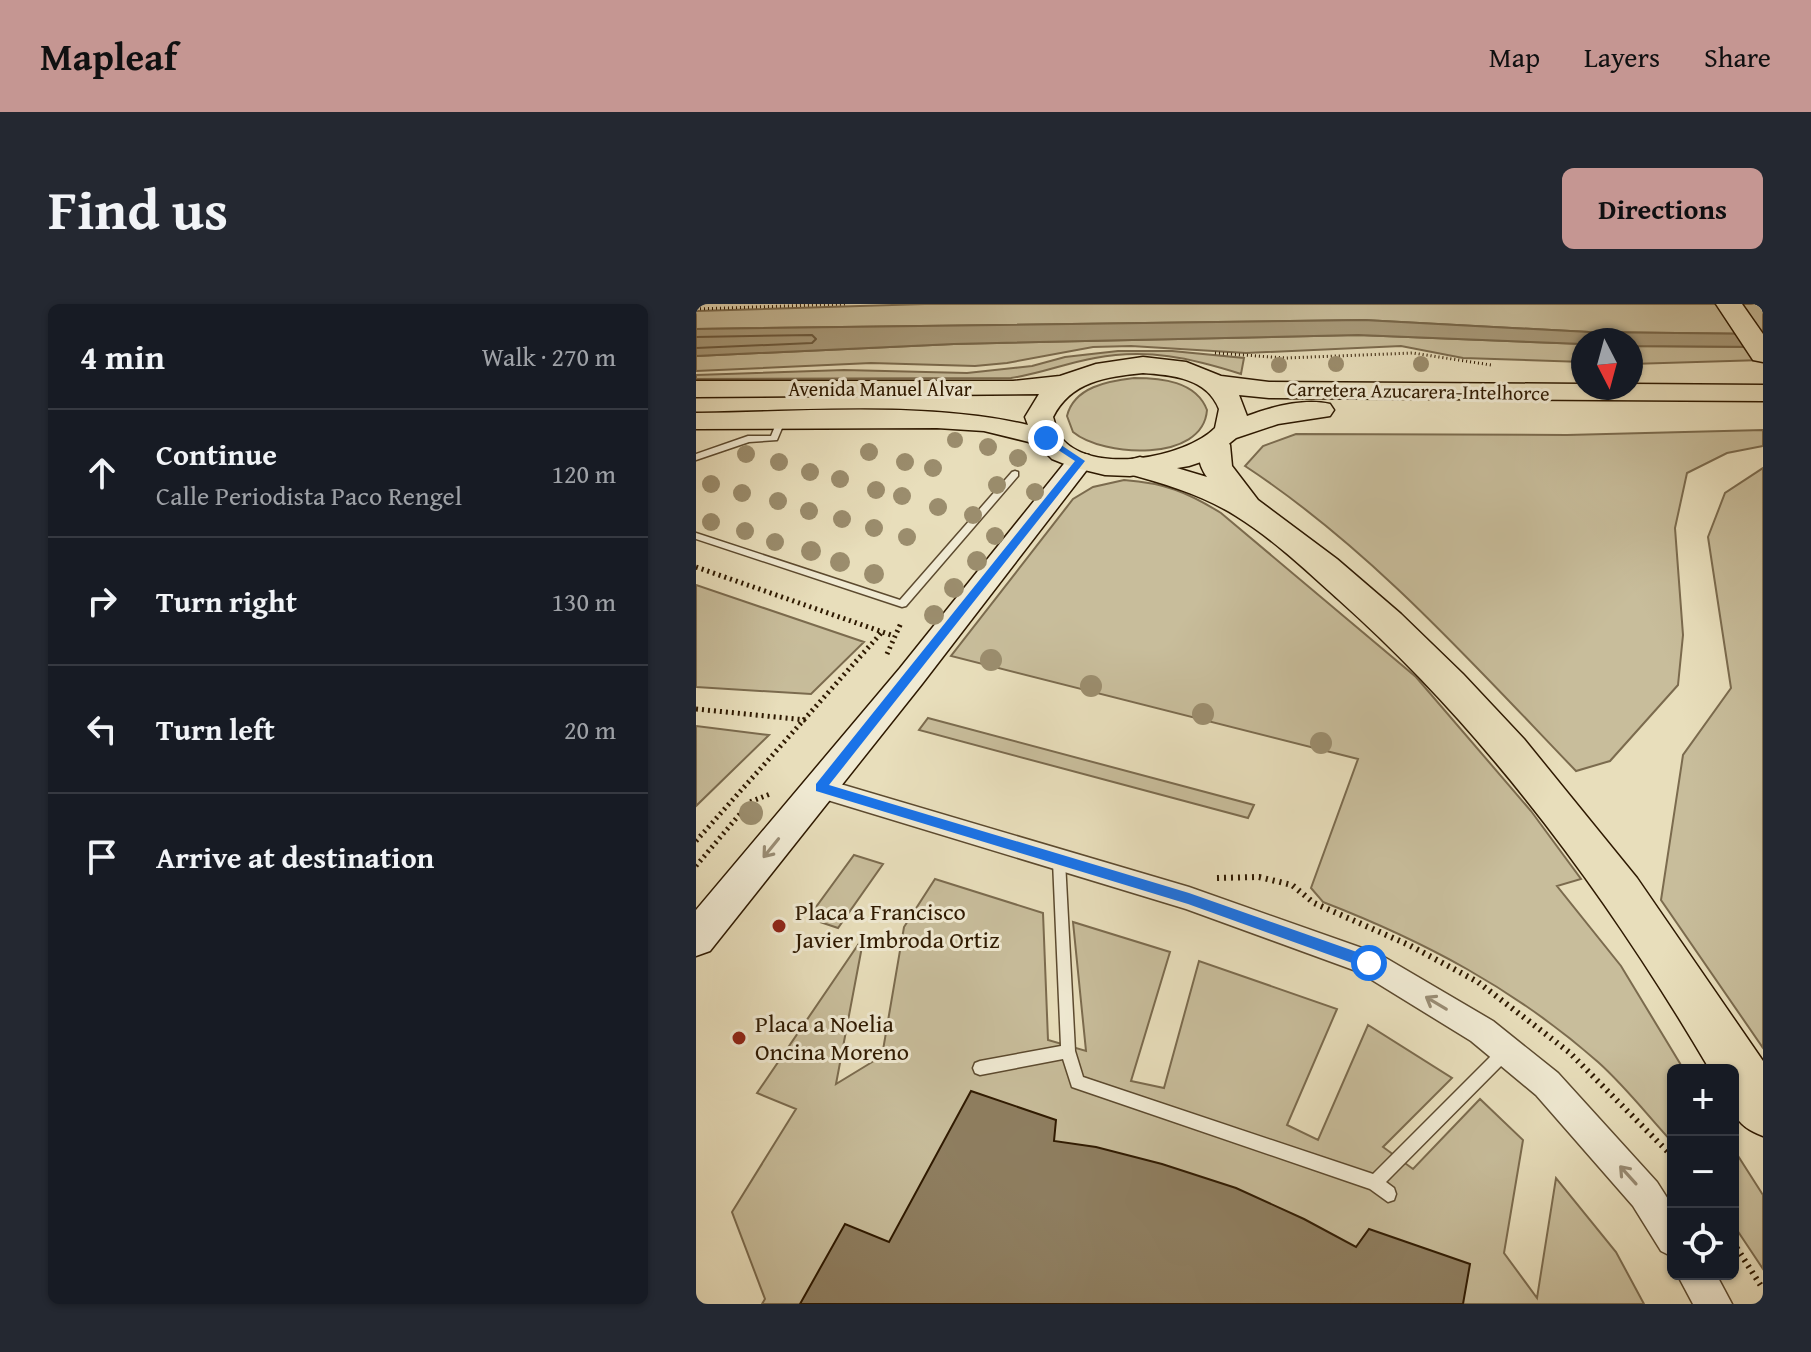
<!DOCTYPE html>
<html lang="en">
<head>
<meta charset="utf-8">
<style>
  :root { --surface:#171b24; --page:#242831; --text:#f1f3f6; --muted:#9ea1a6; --line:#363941; --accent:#c59692 }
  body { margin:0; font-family:"Gentium Book Plus",serif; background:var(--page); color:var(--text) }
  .controls { position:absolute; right:24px; bottom:24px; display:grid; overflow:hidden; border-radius:12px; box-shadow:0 2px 6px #0004 }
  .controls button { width:72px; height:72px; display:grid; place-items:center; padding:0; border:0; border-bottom:2px solid var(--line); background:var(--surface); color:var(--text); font:40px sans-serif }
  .compass { position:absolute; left:875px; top:24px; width:72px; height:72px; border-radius:50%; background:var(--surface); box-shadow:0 2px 6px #0004; rotate:174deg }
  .stop { position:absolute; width:24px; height:24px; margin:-18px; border:6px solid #1a73e8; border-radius:50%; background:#fff }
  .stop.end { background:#1a73e8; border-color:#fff; box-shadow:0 2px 8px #0008 }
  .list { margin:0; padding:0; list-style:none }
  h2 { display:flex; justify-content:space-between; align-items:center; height:104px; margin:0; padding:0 32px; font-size:34px }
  h2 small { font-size:26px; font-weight:400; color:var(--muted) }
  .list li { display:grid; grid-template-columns:52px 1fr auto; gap:24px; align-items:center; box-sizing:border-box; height:128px; padding:0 32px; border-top:2px solid var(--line) }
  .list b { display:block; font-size:30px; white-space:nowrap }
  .list p { margin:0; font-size:26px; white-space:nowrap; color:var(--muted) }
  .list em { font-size:26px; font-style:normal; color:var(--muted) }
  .icon { flex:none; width:44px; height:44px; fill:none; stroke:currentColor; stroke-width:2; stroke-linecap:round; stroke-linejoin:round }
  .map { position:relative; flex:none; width:1067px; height:1000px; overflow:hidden; border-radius:12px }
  header { display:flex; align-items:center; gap:48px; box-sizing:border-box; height:112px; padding:0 40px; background:var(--accent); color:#111 }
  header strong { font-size:38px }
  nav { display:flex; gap:44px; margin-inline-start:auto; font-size:28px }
  .intro { display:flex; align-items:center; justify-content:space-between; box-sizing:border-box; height:192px; padding:0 48px }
  h1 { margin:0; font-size:56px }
  .button { padding:20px 36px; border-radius:12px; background:var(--accent); color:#111; font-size:28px; font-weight:700 }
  main { display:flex; gap:48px; padding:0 48px }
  aside { flex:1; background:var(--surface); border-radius:12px; box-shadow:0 2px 6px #0004 }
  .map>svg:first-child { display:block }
  .green { fill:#c8bd9b; stroke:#7b6b4e; stroke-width:2 }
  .water { fill:#a99b7b; stroke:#78674a; stroke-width:2 }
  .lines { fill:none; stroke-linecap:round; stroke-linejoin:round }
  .shore { stroke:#6c5a3e; stroke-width:2 }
  .building { fill:#8f7f61; stroke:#2e1900; stroke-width:2 }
  .lane-casing { stroke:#5c4a2f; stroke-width:3 }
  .street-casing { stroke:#5c4a2f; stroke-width:3 }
  .secondary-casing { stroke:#2e1900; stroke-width:3 }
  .primary-casing { stroke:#2e1900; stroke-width:3 }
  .highway-casing { stroke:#2e1900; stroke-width:3 }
  .path-far2 { stroke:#2e1900; stroke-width:3; stroke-dasharray:1 3; stroke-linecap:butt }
  .path-far1 { stroke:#2e1900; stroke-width:5; stroke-dasharray:2 4; stroke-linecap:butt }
  .path { stroke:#2e1900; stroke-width:6; stroke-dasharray:2 5; stroke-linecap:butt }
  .lane { fill:#f0ead3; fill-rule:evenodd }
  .street { fill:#f0ead3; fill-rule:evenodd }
  .secondary { fill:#f0ead3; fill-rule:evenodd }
  .primary { fill:#e8debb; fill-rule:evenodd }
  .highway { fill:#e8debb; fill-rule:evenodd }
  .tree { fill:#9b8d6d }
  .oneway { stroke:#998c74 }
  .route { fill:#1a73e8 }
  .poi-dot { fill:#8f2418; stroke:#f0ead3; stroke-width:3 }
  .labels { text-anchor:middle; stroke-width:6; stroke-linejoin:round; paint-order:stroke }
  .far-street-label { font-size:20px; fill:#2e1900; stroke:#f0ead3 }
  .poi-label { font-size:24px; fill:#2e1900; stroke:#f0ead3; text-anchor:start }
</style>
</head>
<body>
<header>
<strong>Mapleaf</strong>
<nav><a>Map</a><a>Layers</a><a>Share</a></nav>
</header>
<div class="intro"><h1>Find us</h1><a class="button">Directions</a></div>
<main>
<aside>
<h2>4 min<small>Walk · 270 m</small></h2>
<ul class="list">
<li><svg class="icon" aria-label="ahead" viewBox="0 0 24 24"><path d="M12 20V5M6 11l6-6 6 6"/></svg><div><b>Continue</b><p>Calle Periodista Paco Rengel</p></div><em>120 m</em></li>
<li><svg class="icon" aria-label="right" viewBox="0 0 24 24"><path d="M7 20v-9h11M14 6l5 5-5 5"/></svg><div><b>Turn right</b></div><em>130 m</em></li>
<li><svg class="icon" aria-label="left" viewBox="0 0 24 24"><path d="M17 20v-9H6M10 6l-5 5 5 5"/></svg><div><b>Turn left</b></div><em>20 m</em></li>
<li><svg class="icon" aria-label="arrive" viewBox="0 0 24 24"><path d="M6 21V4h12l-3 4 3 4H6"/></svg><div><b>Arrive at destination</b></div></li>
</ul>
</aside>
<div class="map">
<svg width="1067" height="1000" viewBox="0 0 1067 1000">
  <rect width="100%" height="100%" fill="#e8debb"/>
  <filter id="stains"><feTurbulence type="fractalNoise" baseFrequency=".0025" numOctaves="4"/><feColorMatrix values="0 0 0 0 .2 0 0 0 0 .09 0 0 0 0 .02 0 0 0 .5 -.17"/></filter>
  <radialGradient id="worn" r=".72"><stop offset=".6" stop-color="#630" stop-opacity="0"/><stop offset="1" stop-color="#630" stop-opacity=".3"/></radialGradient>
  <path class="green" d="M229,0H1067V30L893,28L668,16L0,25V7Z
    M662,31L887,40V58L767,54L705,42L550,49L435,42L397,43L311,59L279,62L175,59L0,67V52L258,40Z
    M935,42L1067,43V56L935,60Z
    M422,47H476L548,54L545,70C495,54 451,44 399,54C370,59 344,70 315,74L0,75V71L148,66L271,69L336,62L369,53Z
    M438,74C465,74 500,77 511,106C507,159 407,153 377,128L371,112C378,83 412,77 438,74Z
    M1067,126V142L1031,149L991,169L979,224L987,331L982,381L914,457L880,467C776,359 675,245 549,162L567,142L600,130L871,131Z
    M1067,164V744L965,596L987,451L1035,384L1012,233L1029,189Z
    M428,176C469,179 491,188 525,209L720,373L835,507L885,575L861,582L925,662L988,766H977V839C952,812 929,782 902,758C819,685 728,637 627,598L615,584L662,455L255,352L377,195L397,183Z
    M0,281L168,338L115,390L0,383Z
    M232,414L558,501L552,514L223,426Z
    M0,422L73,431L0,502Z
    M158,551L187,560L142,624L112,614Z
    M239,575L347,609L352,736L390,747L377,618L474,648L435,777L468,784L503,657L641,705L591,821L622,836L672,721L756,774L687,843L717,865L784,795L827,836L808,949L841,994L860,874L920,948L948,1000H66L69,995L36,908L100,805L61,789L168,632L140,780L186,752L208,623Z
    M1037,844L1067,891V965L1037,920Z"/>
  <path class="water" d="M668,16L893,28L1067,30V43L935,42V36H887V40L662,31L258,40L0,52V25Z"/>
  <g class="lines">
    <path class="shore" d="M0,33L116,31L120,35L116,39L0,44"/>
  </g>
  <path class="building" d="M275,787L360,816L358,837L400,843L466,860L540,884L608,915L660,943L673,925L774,960L767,1000H104L149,920L193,938Z"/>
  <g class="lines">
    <defs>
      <path id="lane" d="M82,115L89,117L81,136L53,138L0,156V150L52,132H75Z
        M319,167L322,168V172L210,302L206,303L0,235V229L204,296L316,168Z
        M363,552L367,553L369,557L379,747L387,773L677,870L804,743L809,741L814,743L816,748L814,753L690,878L698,884L700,890L698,896L692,898L674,885L376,783L367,755L284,771L279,769L277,764L279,759L284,757L365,742L357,557L359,553Z"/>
      <path id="street" d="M124,474L493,583L683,650L797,717L862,769L961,878L977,903V953L965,947L937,902L840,791L775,737L663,668L490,605L115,491L111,484L115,477Z
        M981,970H1020L1036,1000H997Z"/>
      <path id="secondary" d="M384,149L393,151L397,157L393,163L226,380L14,647L0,652V606L204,364L375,151Z"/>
      <path id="primary" d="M447,53L490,58L525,72L573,78L887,80V84H935V80L1067,81V97L573,94L543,91L551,112C575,103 608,94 634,100L638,106L634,112L582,120L540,134L514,155L493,162L434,172L409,171L376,163L356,155L341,140L288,127L241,124L0,125V109C106,108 230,97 332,121L329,113L343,90L0,93V77H317L364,72L400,60ZM447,69C476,71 511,74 523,105L519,124C489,154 392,173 363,131C360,126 359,118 357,113C375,77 410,73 447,69Z"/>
      <path id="highway" d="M1020,0H1046L1067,30V58L1057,56Z
        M518,132L529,134L534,141L536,162L562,196L641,255L705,310L767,370L828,435L941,574L1067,757V832C1030,818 1037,801 1037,766H1014C913,594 792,429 643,296C610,266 577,235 540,212C507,191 469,180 433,170L428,163L433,156L444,153L511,173C503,162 499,147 507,134Z"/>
    </defs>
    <use href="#lane" class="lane-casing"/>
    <use href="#street" class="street-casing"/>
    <use href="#secondary" class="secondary-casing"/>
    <use href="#primary" class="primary-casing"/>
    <use href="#highway" class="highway-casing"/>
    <path class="path-far2" d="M0,5L149,0
      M519,49L590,54L717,49L795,61"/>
    <path class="path-far1" d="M0,263L198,332
      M191,350L205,319
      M0,405L110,416
      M0,537L186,328
      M0,562L54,498L74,490"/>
    <path class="path" d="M521,574L563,573L596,581L618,599L713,641L782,678L873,748L977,853
      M1037,938L1067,985"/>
    <use href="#lane" class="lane"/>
    <use href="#street" class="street"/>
    <use href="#secondary" class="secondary"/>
    <use href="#primary" class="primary"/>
    <use href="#highway" class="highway"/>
  </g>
  <g class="tree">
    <circle cx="640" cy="60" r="8"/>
    <circle cx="725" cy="60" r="8"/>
    <circle cx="583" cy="61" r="8"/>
    <circle cx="259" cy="136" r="8"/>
    <circle cx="292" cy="143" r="9"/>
    <circle cx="173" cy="148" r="9"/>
    <circle cx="50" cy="150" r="9"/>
    <circle cx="322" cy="154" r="9"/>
    <circle cx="83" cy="158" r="9"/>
    <circle cx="209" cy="158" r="9"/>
    <circle cx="237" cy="164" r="9"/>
    <circle cx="114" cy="168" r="9"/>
    <circle cx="144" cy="175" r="9"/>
    <circle cx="15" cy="180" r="9"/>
    <circle cx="301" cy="181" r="9"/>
    <circle cx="180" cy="186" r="9"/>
    <circle cx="339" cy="188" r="9"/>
    <circle cx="46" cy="189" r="9"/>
    <circle cx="206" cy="192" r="9"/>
    <circle cx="82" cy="197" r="9"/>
    <circle cx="242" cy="203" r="9"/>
    <circle cx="113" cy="207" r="9"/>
    <circle cx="277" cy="211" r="9"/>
    <circle cx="146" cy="215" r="9"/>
    <circle cx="15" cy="218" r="9"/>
    <circle cx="178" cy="224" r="9"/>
    <circle cx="49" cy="227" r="9"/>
    <circle cx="299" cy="232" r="9"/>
    <circle cx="211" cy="233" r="9"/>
    <circle cx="79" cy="238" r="9"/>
    <circle cx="115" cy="247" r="10"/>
    <circle cx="281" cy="257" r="10"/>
    <circle cx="144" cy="258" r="10"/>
    <circle cx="178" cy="270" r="10"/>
    <circle cx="258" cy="284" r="10"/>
    <circle cx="238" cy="311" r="10"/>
    <circle cx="295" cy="356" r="11"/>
    <circle cx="395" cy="382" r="11"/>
    <circle cx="507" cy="410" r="11"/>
    <circle cx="625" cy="439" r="11"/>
    <circle cx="55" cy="509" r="12"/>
  </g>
  <defs><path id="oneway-shaft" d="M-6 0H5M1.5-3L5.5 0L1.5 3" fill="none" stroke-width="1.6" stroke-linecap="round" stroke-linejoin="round" transform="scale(2)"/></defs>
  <g class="oneway">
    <use href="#oneway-shaft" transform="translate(75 544) rotate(129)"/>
    <use href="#oneway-shaft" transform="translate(740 699) rotate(-149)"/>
    <use href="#oneway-shaft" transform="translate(932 871) rotate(-132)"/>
  </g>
  <path class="route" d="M350,131L389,157L133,481L493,589L678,654V663L673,665L492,600L120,487V480L379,157L347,136Z"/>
  <g class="poi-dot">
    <circle cx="83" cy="622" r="8"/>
    <circle cx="43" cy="734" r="8"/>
  </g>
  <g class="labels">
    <g class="far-street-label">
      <text x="184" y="92">Avenida Manuel Alvar</text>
      <text transform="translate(722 87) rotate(1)" y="7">Carretera Azucarera-Intelhorce</text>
    </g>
    <g class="poi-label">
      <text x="99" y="616">Placa a Francisco<tspan x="99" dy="28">Javier Imbroda Ortiz</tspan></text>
      <text x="59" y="728">Placa a Noelia<tspan x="59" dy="28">Oncina Moreno</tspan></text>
    </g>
  </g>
  <rect width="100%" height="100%" filter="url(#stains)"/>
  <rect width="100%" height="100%" fill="url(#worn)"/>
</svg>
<div class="controls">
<button>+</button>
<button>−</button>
<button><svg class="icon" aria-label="locate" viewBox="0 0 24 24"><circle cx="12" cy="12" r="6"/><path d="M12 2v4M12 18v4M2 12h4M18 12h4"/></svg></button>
</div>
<svg class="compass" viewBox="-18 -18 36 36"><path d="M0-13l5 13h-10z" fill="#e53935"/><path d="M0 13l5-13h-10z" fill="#9ea1a6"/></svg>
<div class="stop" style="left:673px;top:659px"></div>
<div class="stop end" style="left:350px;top:134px"></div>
</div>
</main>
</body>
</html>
